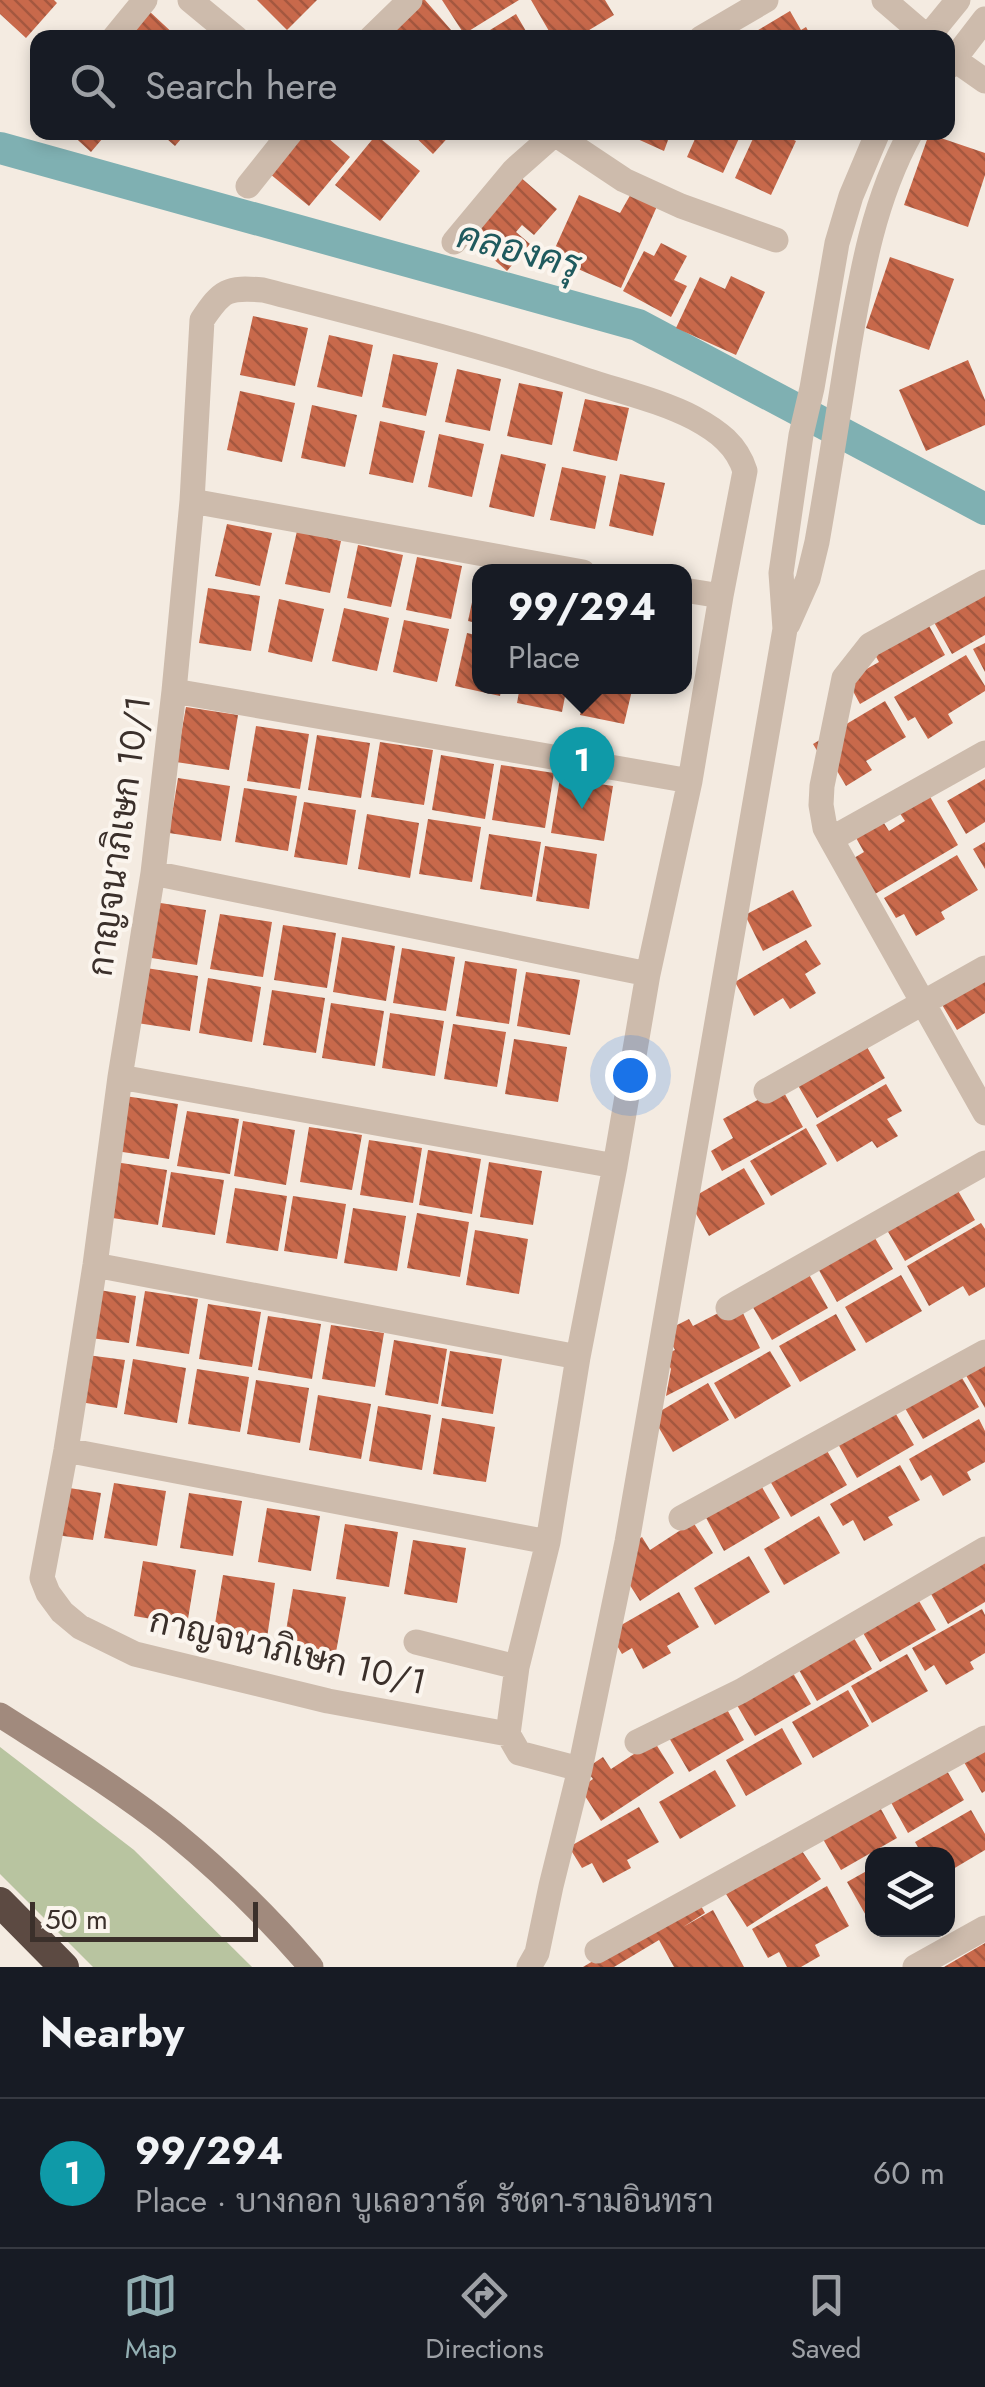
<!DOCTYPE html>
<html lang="en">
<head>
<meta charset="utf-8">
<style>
  :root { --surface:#171b24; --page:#242831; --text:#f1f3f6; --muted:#9ea1a6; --line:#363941; --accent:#92aeb2 }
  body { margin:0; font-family:Jost,Sarabun,sans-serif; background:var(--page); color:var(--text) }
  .controls { position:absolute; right:30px; bottom:30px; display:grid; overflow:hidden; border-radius:20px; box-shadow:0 5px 15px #0003 }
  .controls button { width:90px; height:90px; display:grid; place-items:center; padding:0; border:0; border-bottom:2px solid var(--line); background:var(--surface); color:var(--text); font:50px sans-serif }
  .scale { position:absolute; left:30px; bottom:25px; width:228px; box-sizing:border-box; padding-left:10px; border:5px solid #3b302b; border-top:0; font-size:28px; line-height:35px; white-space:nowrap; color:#3b302b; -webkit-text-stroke:8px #fbf5ee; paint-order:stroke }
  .you { position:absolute; left:630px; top:1075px; width:35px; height:35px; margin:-25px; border:8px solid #fff; border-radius:50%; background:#1a73e8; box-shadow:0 0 0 15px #1a73e833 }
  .badge { display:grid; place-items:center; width:65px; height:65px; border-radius:50%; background:var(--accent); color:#fff; font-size:32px; font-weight:700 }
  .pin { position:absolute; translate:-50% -82px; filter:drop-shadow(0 2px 5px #0008) }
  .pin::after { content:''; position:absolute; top:52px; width:35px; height:30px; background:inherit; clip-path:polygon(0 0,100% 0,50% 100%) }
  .popup { position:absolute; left:472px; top:564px; width:220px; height:130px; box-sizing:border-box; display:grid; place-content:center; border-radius:20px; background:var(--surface); filter:drop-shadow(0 2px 8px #0005); font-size:32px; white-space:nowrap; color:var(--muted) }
  .popup b { font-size:38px; color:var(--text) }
  .popup::after { content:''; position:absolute; left:50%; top:100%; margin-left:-20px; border:20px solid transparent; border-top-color:var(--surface) }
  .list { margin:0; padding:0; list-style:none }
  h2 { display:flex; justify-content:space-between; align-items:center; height:130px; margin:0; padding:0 40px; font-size:42px }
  h2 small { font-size:32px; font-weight:400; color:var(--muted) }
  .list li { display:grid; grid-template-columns:65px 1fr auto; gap:30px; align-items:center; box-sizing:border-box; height:150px; padding:0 40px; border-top:2px solid var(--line) }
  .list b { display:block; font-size:38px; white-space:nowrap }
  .list p { margin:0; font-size:32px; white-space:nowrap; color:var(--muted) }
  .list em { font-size:32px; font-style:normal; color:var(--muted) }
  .icon { flex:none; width:55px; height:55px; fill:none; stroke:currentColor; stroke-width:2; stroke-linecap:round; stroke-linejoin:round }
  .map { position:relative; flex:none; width:985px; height:1967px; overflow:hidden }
  .search { position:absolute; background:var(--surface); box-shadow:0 5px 15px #0003; left:30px; right:30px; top:30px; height:110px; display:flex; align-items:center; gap:25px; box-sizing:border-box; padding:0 35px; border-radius:20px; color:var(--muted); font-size:38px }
  .sheet { height:280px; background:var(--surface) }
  nav { display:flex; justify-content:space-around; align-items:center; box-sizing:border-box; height:140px; border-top:2px solid var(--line); background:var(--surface); font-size:28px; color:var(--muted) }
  nav a { display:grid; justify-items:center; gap:5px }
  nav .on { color:var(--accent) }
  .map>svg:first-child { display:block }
  .grass { fill:#b8c4a0 }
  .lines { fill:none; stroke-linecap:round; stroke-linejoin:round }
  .canal { stroke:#7fb0b2; stroke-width:32 }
  .building { fill:url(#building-back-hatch) }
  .minor { stroke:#cdbbac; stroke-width:25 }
  .secondary { stroke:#a18a7d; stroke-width:25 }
  .motorway { stroke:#5c4a42; stroke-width:30 }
  .labels { text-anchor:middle; stroke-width:8; stroke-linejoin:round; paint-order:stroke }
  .street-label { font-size:35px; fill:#3b302b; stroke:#fbf5ee }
  .water-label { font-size:38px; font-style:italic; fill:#1f5a5e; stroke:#fbf5ee }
</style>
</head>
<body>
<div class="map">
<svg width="985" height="1967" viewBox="0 0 985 1967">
  <defs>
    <pattern id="building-back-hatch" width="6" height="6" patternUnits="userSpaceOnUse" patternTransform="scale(2.5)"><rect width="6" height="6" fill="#c8694b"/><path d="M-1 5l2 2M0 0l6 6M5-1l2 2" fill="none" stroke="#a4573f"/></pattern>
  </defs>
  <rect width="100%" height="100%" fill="#f4ebe1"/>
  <path class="grass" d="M0,1747L134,1850L252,1967H93L0,1874Z"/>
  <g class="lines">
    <path class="canal" d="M0,148L638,325L985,509"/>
  </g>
  <path class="building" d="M0,0H54L57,3L26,38L0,14Z
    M257,0H317L287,30Z
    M415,0H425L458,38H372Z
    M442,0H519L464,34Z
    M531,0H605L614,15L576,38H553Z
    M148,10L178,38H123Z
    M790,11L801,30L806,27L812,38H745Z
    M516,14L530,38H477Z
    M69,132H108L91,152Z
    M159,132H187L175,146Z
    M295,132H321L350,157L309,206L264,169Z
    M410,132H453L433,154Z
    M622,132H671L664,151Z
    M698,132H742L723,173L687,157Z
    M756,132H777L796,141L771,195L735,178Z
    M929,134L985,153V175L968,227L904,205Z
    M376,135L420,171L380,221L335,185Z
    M519,176L557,209L534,235L522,225L516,232L530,244L507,271L467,236Z
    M632,192L658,204L621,288L551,257L579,195L620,213Z
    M661,243L687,256L674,280L687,286L671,317L623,291L644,251L654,256Z
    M890,257L954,279L929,350L866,328Z
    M731,276L765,292L736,355L676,328L700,277L725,289Z
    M253,316L308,328L295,386L240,375Z
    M329,335L373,345L362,397L317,387Z
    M393,354L438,363L426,416L382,407Z
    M968,360L985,400V425L926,451L899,390Z
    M457,369L501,379L490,431L445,422Z
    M519,383L563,392L552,445L507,436Z
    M240,391L295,403L282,462L227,450Z
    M585,399L629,408L617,461L573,451Z
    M312,405L357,415L345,467L301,458Z
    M380,421L425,431L413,483L369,474Z
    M439,434L484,444L472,497L428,487Z
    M501,454L546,464L534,517L489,507Z
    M562,467L606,476L595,529L550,520Z
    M620,474L665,483L653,536L609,526Z
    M227,524L272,533L260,586L215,576Z
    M297,531L341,541L330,593L285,584Z
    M358,545L403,555L391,607L347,598Z
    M417,557L462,566L451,619L406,610Z
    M478,574H480V624L468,621Z
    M985,587V635L952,654L931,617Z
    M208,588L260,596L251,651L199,643Z
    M279,599L324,609L312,662L268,652Z
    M344,608L389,618L377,671L332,661Z
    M404,620L449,629L437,682L393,672Z
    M927,622L945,655L860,704L847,680L879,662L874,653Z
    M467,633L480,636V686H502L500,696L455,686Z
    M985,643V672L973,649Z
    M966,655L985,686V691L948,714L953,723L928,739L915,717L908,721L894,697Z
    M520,686H567L562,712L517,703Z
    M586,686H633L624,724L580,715Z
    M885,701L906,737L866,761L872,770L846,786L833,764L827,767L813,744Z
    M186,707L238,715L229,770L176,762Z
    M256,726L309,734L300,789L247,781Z
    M317,735L370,743L361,798L308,790Z
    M380,742L433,750L424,805L371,797Z
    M441,755L494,764L485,819L432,810Z
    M501,765L554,773L545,828L492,820Z
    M178,778L230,786L221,841L169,833Z
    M560,778L613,786L604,841L551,833Z
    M985,779V822L966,834L947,801Z
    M244,788L297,796L288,851L235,842Z
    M929,795L958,845L870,897L849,861L864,852L855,836L882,820L889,831L905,821L899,812Z
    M304,802L356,810L347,865L294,857Z
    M367,814L419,823L410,878L358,869Z
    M428,819L481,827L472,882L419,874Z
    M489,834L541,842L532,897L480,889Z
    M985,842V869L973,849Z
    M545,846L597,854L589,909L536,901Z
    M957,855L978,890L941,912L945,919L916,936L904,914L896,918L884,898Z
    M793,890L812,926L763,951L745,915Z
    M154,902L206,910L197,965L145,957Z
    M220,914L272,922L263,977L210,969Z
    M283,925L336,933L327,988L274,980Z
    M342,937L395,946L386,1001L333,992Z
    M806,940L821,964L805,974L816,993L790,1009L783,998L754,1016L735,982Z
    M402,948L455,957L446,1011L393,1003Z
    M465,961L517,969L509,1024L456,1016Z
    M146,968L198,976L190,1031L137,1023Z
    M526,972L580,980L570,1035L517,1026Z
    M985,977V1013L957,1030L941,1003Z
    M208,978L261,987L252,1042L199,1033Z
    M272,990L325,998L316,1053L263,1045Z
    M331,1003L384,1011L375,1066L322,1058Z
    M390,1013L444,1021L435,1076L382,1068Z
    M453,1024L506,1032L497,1087L444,1079Z
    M514,1039L567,1047L558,1102L505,1094Z
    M864,1042L885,1078L817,1118L796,1082Z
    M886,1084L902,1111L887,1119L898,1136L877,1148L872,1141L837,1162L816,1125Z
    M781,1087L803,1127L722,1171L711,1151L733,1138L723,1119Z
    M125,1096L178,1104L169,1159L116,1151Z
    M187,1111L239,1119L230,1174L177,1166Z
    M243,1121L295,1130L286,1185L234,1176Z
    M309,1127L362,1135L352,1190L300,1182Z
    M806,1128L827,1164L771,1196L750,1161Z
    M369,1140L422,1148L413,1203L360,1195Z
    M428,1150L481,1159L472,1214L419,1205Z
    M115,1162L167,1170L158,1225L106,1217Z
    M489,1162L542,1171L533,1225L480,1217Z
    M744,1168L765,1204L709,1236L688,1200Z
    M171,1172L224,1180L215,1235L162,1227Z
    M235,1188L287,1196L278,1251L226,1243Z
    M957,1189L975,1220L905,1261L887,1230Z
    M293,1196L346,1204L337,1259L284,1251Z
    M353,1208L406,1216L397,1271L344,1263Z
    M417,1213L469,1222L460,1277L407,1268Z
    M981,1223L985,1229V1287L969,1296L963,1286L929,1306L907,1266Z
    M475,1230L528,1239L519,1294L466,1285Z
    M872,1233L893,1269L837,1302L816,1265Z
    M807,1271L828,1308L772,1340L751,1304Z
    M901,1275L922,1311L866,1343L845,1307Z
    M99,1290L136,1296L129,1343L91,1338Z
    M145,1291L198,1299L189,1354L136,1346Z
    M738,1303L760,1348L666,1396L671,1369L664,1355L675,1350L665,1331L689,1319L693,1326Z
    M208,1304L261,1312L252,1367L199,1359Z
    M836,1314L856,1350L800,1382L779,1346Z
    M268,1316L321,1324L312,1379L258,1370Z
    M331,1325L384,1333L375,1387L322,1379Z
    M394,1340L447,1349L438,1404L385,1395Z
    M450,1351L502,1359L493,1414L441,1406Z
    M770,1351L791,1386L735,1419L714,1383Z
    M87,1355L125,1360L117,1408L80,1402Z
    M133,1359L186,1368L177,1423L124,1414Z
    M985,1360V1408L964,1372Z
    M197,1369L249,1377L240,1432L188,1424Z
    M958,1371L979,1407L923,1439L902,1403Z
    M256,1380L309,1388L300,1443L247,1434Z
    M708,1383L729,1420L673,1452L652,1416Z
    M318,1395L371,1404L361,1459L309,1450Z
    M378,1406L431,1415L422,1470L369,1461Z
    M893,1409L914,1445L857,1478L837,1442Z
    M442,1418L495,1427L486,1482L433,1474Z
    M979,1419L985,1431V1462L967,1472L971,1480L943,1496L931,1475L921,1481L909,1459Z
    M826,1449L847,1485L791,1517L770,1481Z
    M900,1465L920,1500L888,1517L893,1525L864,1541L853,1520L843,1526L830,1504Z
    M759,1482L780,1518L724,1551L704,1514Z
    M114,1483L166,1491L157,1546L104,1538Z
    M63,1487L101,1493L93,1540L56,1535Z
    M189,1493L242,1501L233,1556L180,1548Z
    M267,1508L320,1516L311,1571L258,1562Z
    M819,1516L840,1553L784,1585L764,1549Z
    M693,1522L713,1553L640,1601L619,1568L624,1548L642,1537L650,1550Z
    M345,1524L398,1532L389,1587L336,1579Z
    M413,1540L466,1548L457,1603L404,1594Z
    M749,1556L770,1592L715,1625L694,1588Z
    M985,1560V1602L948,1624L927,1587Z
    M143,1561L196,1570L187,1625L134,1616Z
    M223,1575L275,1583L267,1638L214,1630Z
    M293,1589L346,1597L336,1652L284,1643Z
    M679,1592L699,1627L667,1646L671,1653L643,1669L632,1648L622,1654L609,1632Z
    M915,1594L936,1630L880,1662L859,1626Z
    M982,1609L985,1615V1653L970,1662L974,1669L946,1685L934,1665L925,1671L912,1648Z
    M851,1633L872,1669L817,1701L796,1665Z
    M907,1654L928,1691L872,1723L851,1686Z
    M790,1668L811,1704L755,1736L734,1700Z
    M848,1690L869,1726L813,1758L792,1722Z
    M724,1704L744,1740L689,1772L668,1736Z
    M782,1728L802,1764L746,1796L726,1760Z
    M654,1741L674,1773L601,1821L580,1788L593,1779L585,1769L603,1757L611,1769Z
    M985,1743V1791L982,1793L961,1757Z
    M943,1764L964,1800L908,1833L888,1797Z
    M715,1770L736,1806L680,1839L659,1802Z
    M877,1802L897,1838L841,1870L820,1834Z
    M639,1807L659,1842L627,1860L631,1868L603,1883L592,1863L582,1868L569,1847Z
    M971,1810L985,1834V1850L948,1872V1854H922L915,1842Z
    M800,1848L821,1879L747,1927L726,1894Z
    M872,1868V1916L868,1919L847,1882Z
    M827,1886L849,1926L815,1945L820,1956L801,1967H787L779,1952L768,1958L752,1929Z
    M697,1899L705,1913L683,1927L713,1910L744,1967H674L659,1940L614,1967H583Z
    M985,1943V1967H944Z"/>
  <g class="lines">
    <path class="minor" d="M190,0L236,38
      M884,0L927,37V38L958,0
      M114,38L145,0
      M371,38L410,0
      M701,38L766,0
      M948,55L985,81
      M948,67L985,19
      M555,134L624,180L681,206L776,240
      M248,186L291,132
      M454,242L514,170L557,132
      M192,501L583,572
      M985,582L870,645L844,678L822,786L821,805L825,828L831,839L985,1113
      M684,590L721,596L690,781
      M788,624L808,579L817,542C828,479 838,416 848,352C861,276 873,201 911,132
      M174,691L690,781L648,974
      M831,839L985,753
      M153,873L648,974L615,1166
      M120,1077L615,1166L578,1357
      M766,1091L985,968
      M95,1265L578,1357L548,1542
      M728,1308L985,1163
      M66,1450L548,1542L517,1667L508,1734L519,1753L580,1769
      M681,1518L985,1352
      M416,1642L517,1667
      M508,1734L328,1701L135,1654L80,1627L62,1612L48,1593L42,1578L66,1450L95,1265L120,1077L153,873L174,691L192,501L202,320C222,290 227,287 263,290C372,318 480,345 586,380C622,392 661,401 694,418C718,431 737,445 745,471L721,596
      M637,1742L741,1691L985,1549
      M597,1951L985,1738
      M529,1967L537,1953L551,1886L580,1769L627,1542L785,629L781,573L801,435L812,388L837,243L851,196L878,132
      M915,1967L985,1928"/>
    <path class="secondary" d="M0,1715C58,1752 119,1789 173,1832C223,1873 269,1918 311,1967"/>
    <path class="motorway" d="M0,1902L64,1967"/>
  </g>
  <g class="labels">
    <g class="street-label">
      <text transform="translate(119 836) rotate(-82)" y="12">กาญจนาภิเษก 10/1</text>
      <text transform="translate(288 1651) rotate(13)" y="12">กาญจนาภิเษก 10/1</text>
    </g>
    <g class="water-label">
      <text transform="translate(519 250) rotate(15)" y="13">คลองครุ</text>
    </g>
  </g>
</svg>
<div class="controls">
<button><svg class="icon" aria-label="layers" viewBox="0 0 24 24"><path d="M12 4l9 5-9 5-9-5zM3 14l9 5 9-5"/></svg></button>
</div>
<div class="scale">50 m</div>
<div class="you"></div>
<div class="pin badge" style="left:582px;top:809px;background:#0f9aa8">1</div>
<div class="popup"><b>99/294</b>Place</div>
<div class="search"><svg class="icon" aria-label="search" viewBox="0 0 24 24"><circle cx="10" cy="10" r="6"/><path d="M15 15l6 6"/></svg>Search here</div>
</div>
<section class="sheet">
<h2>Nearby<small></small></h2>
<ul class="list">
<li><span class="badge" style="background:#0f9aa8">1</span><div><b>99/294</b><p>Place · บางกอก บูเลอวาร์ด รัชดา-รามอินทรา</p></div><em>60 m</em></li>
</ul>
</section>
<nav>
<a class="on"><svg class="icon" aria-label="map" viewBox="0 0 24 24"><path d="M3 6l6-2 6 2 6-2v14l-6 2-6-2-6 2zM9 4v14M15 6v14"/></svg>Map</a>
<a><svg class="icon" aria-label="directions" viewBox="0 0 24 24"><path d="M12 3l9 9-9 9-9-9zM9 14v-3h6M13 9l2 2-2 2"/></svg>Directions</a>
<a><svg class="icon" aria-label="saved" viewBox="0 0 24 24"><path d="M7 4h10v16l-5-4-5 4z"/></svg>Saved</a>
</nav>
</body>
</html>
